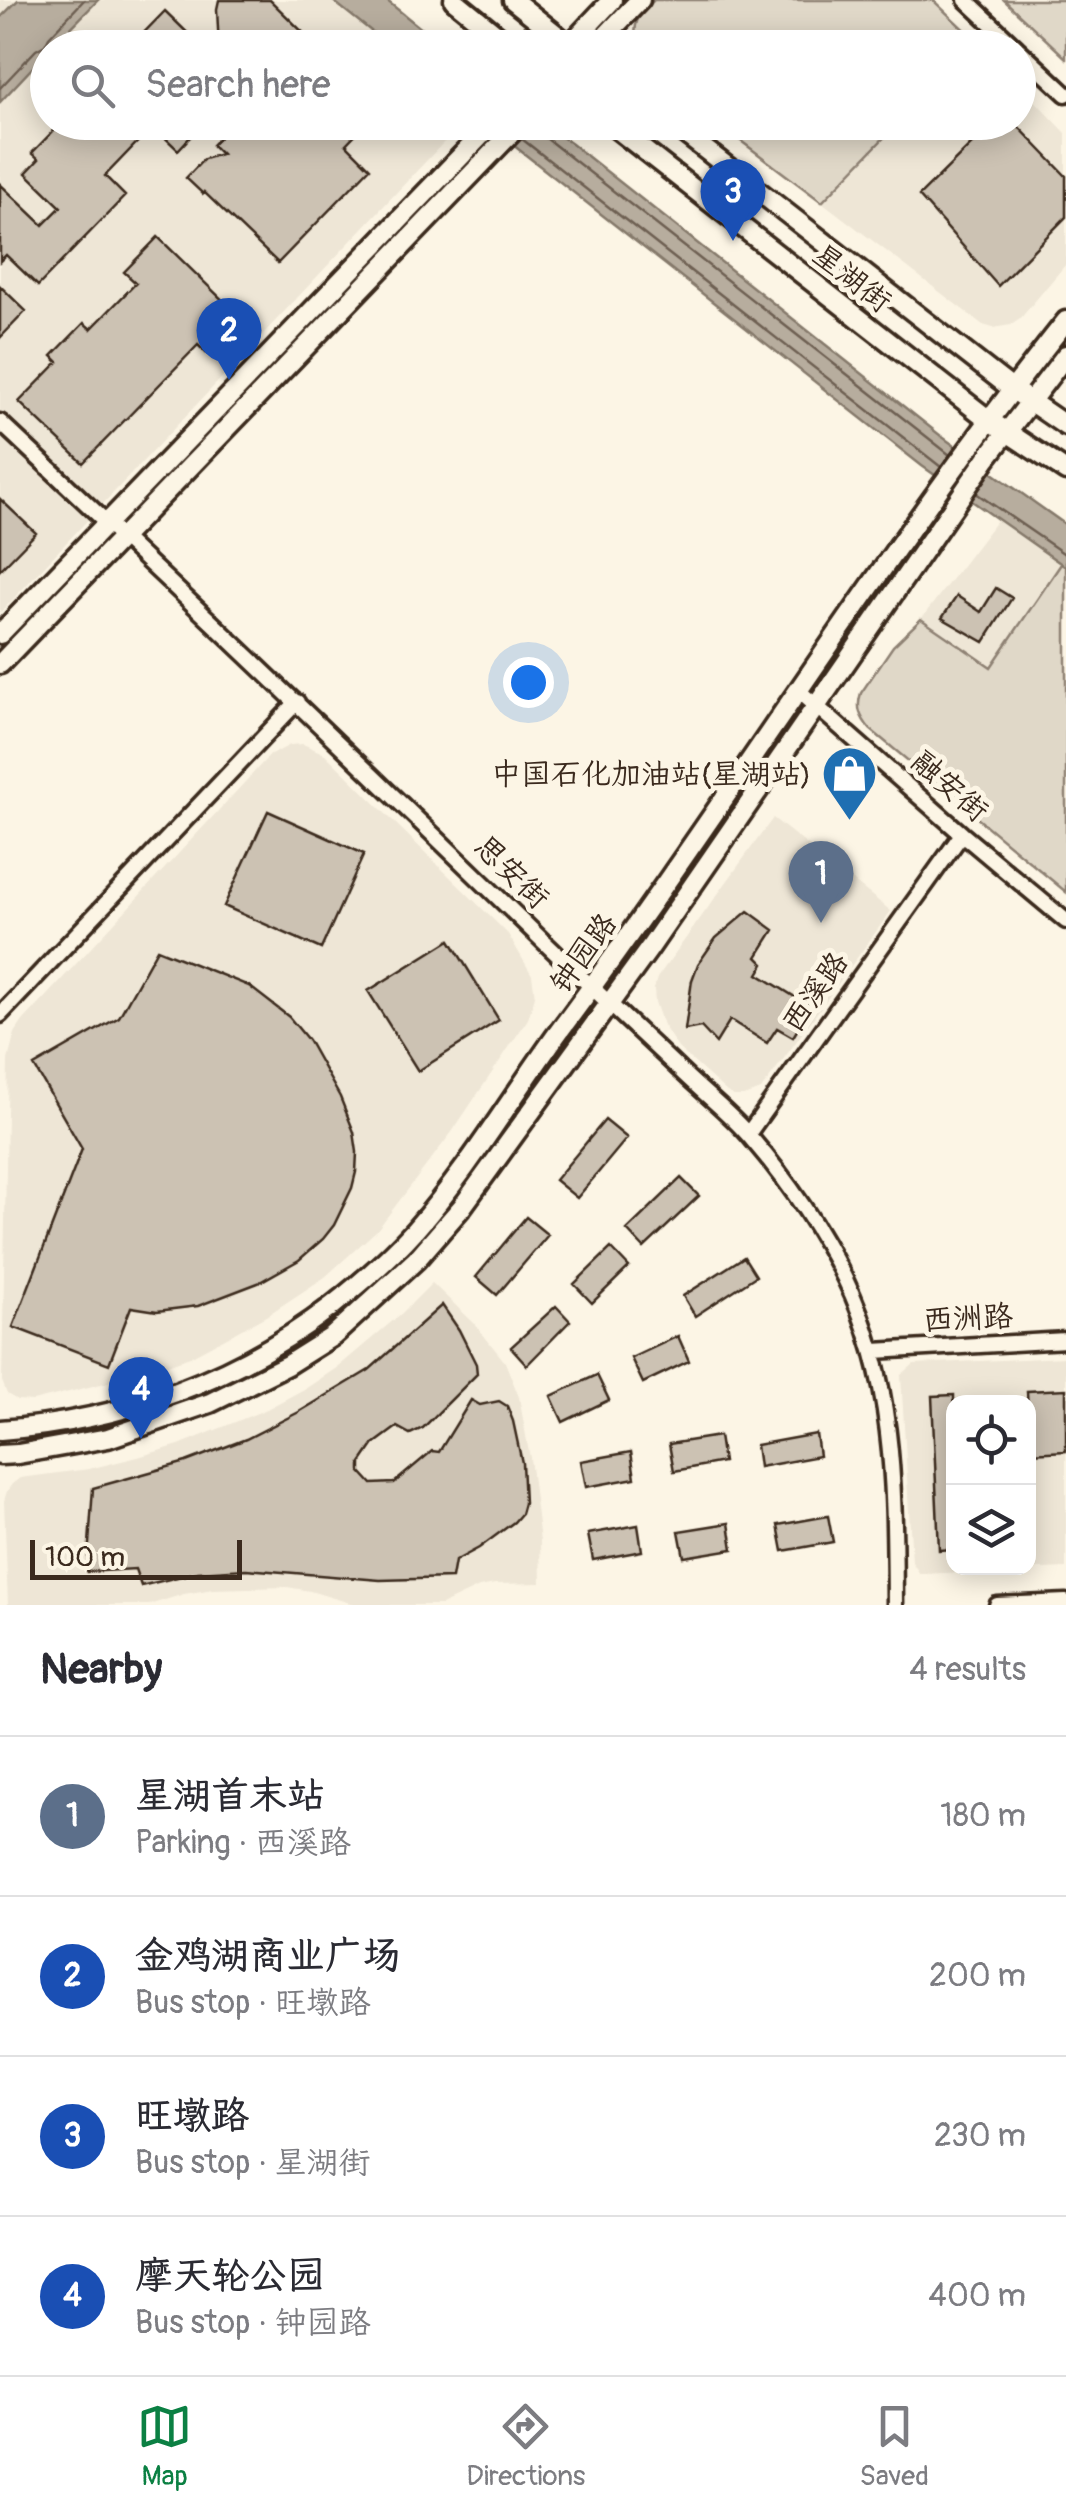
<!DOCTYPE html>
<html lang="en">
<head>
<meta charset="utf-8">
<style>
  :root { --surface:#fff; --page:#f2f2f3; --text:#2b2b33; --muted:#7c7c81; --line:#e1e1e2; --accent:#0b8043 }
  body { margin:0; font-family:Pangolin,"LXGW WenKai TC",sans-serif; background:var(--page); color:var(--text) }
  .controls { position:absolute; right:30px; bottom:30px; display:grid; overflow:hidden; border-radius:20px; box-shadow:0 5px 25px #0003 }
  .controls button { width:90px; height:90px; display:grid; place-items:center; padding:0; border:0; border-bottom:2px solid var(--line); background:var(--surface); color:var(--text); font:50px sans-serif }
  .scale { position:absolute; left:30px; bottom:25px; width:212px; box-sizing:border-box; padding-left:10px; border:5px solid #3b2a1e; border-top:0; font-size:28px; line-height:35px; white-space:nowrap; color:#3b2a1e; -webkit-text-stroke:8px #fcf5e5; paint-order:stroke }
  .you { position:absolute; left:528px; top:682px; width:35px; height:35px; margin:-25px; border:8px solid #fff; border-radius:50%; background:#1a73e8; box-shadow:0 0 0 15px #1a73e833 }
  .badge { display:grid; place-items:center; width:65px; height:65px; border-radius:50%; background:var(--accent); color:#fff; font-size:32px; font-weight:700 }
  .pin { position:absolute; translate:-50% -82px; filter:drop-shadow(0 2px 5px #0008) }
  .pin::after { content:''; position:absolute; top:52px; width:35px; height:30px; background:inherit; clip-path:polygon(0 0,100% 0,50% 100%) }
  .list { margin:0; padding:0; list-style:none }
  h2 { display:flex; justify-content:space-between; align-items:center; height:130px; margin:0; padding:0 40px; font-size:42px }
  h2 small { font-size:32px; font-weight:400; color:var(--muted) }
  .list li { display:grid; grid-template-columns:65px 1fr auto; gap:30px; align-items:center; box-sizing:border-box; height:160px; padding:0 40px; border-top:2px solid var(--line) }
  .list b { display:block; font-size:38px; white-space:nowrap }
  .list p { margin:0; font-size:32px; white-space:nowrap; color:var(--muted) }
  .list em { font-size:32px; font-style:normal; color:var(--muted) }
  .icon { flex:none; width:55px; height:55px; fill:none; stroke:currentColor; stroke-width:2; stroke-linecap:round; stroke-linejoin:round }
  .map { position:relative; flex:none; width:1066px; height:1605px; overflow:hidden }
  .search { position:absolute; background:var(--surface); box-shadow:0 5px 25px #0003; left:30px; right:30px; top:30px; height:110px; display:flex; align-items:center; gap:25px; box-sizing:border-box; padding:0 35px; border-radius:55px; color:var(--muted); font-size:38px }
  .sheet { height:770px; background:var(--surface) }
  nav { display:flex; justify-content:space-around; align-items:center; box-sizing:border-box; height:140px; border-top:2px solid var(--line); background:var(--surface); font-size:28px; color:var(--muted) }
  nav a { display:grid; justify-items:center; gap:5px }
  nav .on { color:var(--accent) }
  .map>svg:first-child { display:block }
  .built { fill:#eee6d6; fill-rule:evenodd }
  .green { fill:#e0d8c8; stroke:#8e8173; stroke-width:2.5 }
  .water { fill:#b7ad9e; stroke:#85796b; stroke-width:2.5 }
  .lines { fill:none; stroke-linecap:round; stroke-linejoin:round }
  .shore { stroke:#6d5e51; stroke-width:2.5 }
  .building { fill:#ccc2b3; stroke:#3b2a1e; stroke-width:2.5 }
  .minor-casing { stroke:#3b2a1e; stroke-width:21 }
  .major-casing { stroke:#3b2a1e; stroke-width:25 }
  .minor { stroke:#fcf5e5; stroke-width:14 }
  .major { stroke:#fcf5e5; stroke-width:18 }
  .labels { text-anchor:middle; stroke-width:10; stroke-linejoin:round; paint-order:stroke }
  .street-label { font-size:30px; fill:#3b2a1e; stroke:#fcf5e5 }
  .poi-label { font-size:30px; fill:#3b2a1e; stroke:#fcf5e5; text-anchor:end }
</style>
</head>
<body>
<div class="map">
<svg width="1066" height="1605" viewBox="0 0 1066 1605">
  <rect width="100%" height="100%" fill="#fcf5e5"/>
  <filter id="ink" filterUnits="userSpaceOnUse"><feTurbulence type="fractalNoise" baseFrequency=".01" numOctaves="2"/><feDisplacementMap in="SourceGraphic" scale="20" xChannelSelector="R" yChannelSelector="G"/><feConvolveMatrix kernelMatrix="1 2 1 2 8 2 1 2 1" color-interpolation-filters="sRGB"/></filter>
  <g filter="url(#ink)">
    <path class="built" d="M0,0H332L391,47L48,48V122L462,123L0,613Z
      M1019,84L1066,133V264L1020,319L1011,325L993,328L983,325L822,202L898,123L1018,122Z
      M997,520L1061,564L991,667L921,619Z
      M303,744L325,754L508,934L532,975L535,996L528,1019L452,1132L377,1230L325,1277L266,1316L190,1357L141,1374L33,1401L17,1400L7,1394L2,1381L8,1060L15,1033L23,1021L269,756L290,745Z
      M773,818L891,911L761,1090L743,1096H734L727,1092L678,1048L663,1025L655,1002L654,989L657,978Z
      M432,1283L474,1323L505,1362L519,1397L530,1458L540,1541L541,1583L495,1584L479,1587L441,1605H357L310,1591L287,1587L213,1589L184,1594L149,1605H8L4,1501L7,1491L12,1484L20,1478L89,1469L138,1457L179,1445L267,1409L308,1387L338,1367L402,1313Z
      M1066,1357V1568L920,1574L912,1562L901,1375L914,1364ZM954,1402H1028V1568H954Z"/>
    <path class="green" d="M654,0H933L976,41L970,48L637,47C632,23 637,17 654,0Z
      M1004,0H1066V58Z
      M717,123H898L822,202Z
      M1061,564L1066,567V892L870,729C860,717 856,708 861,693L893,646L921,619L991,667Z"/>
    <path class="water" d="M18,0H98L52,47L48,48L47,52L0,102V18Z
      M332,0H386L444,47H391Z
      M485,123H542L572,144L941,436L1066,525V567L922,466Z"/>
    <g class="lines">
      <path class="shore" d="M0,88L36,50L45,45L49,37L84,0
        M538,122V129L542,135L950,455
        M522,139L941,467
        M976,493L1066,555"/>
    </g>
    <path class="building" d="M219,0H270L319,48H219L217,9Z
      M165,11L203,48H129Z
      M62,122H204L178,150L153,126L105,176L125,196L38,286L6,255L0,261V184L43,225L61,207L26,173L39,159L32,153Z
      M234,122H367L346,144L370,168L278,263L204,192L203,194L186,178L204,159L221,154L212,145Z
      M994,122H1014L1066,176V217L998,286L919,196Z
      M158,237L240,317L206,353L198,345L83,463L19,402L58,362L52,356L84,323L91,329L136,283L124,272Z
      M0,286L26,311L0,338Z
      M0,499L36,533L0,570Z
      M996,588L1012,598L984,642L942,618L957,596L981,612Z
      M268,811L364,854L321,949L224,906Z
      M748,911L774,930L757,957L764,964L758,974L811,1007L793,1037L777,1028L767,1043L730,1020L716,1043L701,1027L685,1030L692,980L698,964L716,938Z
      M450,940L499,1020L418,1071L368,991Z
      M157,949L249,986L289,1017L308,1040L340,1097L354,1132L357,1152L356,1172L352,1188L334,1225L323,1239L299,1260L258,1283L198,1306L157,1311L131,1307L109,1364L13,1327L82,1149L34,1066L119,1017Z
      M605,1120L627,1138L577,1198L555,1180Z
      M681,1178L699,1196L644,1248L627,1230Z
      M526,1217L548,1235L497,1295L476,1277Z
      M611,1248L629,1267L592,1303L574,1284Z
      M744,1257L756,1276L695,1316L683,1296Z
      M442,1305L459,1330L476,1364L477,1374L423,1428L410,1434L397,1427L374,1444L361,1463V1472L372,1484L394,1483L432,1451L439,1452L471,1400L480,1405L499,1401L507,1406L513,1421L522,1463L524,1503L521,1514L514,1522L479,1548L455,1561L452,1578L380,1580L246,1569L198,1572L141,1586L135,1569L87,1572L93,1488L186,1462L246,1439L299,1412L369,1370Z
      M556,1306L570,1321L527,1365L511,1347Z
      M678,1336L689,1361L643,1383L631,1358Z
      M597,1375L609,1400L563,1422L551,1396Z
      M1066,1389V1451L1030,1453L1027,1391Z
      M954,1395V1549L939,1550L932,1396Z
      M816,1434L819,1456L759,1467L756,1445Z
      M719,1436L723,1462L674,1471L669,1444Z
      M631,1452L635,1478L586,1487L581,1461Z
      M828,1516L833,1542L783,1551L778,1525Z
      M729,1523L733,1549L684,1557L679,1531Z
      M638,1525L642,1551L593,1560L588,1534Z"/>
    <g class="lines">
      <defs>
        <path id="minor" d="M966,0L1017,48
          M1018,49L1066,94
          M0,422C183,594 364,767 543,941C590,986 637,1029 684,1074C706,1095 732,1115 751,1138C788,1181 820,1228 845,1279C896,1383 894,1493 895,1605
          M799,691L962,834L1066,921
          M0,1015L297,702
          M748,1134L962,834
          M874,1351L1066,1340
          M997,1605L1066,1602"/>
        <path id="major" d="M454,0L513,48
          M513,0L573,48
          M567,48L612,0
          M594,48L640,0
          M608,122L989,420L1066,471
          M670,122L1012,389L1066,426
          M0,634L494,122
          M0,664L522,122
          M0,1430C120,1421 236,1380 332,1306C361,1283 390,1258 415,1230C469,1169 512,1096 560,1030C733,797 885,548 1066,321
          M0,1455L18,1454L108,1438L210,1403L287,1365L333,1336L416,1260L462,1207L649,949L987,458L1066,355"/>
      </defs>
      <use href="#minor" class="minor-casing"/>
      <use href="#major" class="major-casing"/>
      <use href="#minor" class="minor"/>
      <use href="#major" class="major"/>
    </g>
  </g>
  <defs>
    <symbol id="shop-pin" viewBox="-11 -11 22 30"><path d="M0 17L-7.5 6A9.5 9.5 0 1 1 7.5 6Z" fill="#1f6fb2" stroke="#fcf5e5"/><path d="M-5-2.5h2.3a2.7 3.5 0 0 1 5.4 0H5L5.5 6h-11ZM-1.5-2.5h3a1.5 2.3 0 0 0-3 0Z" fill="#fff"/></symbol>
  </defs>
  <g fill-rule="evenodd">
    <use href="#shop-pin" x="818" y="742" width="63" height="86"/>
  </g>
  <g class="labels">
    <g class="street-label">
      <text transform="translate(852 278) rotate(38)" y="10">星湖街</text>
      <text transform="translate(950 786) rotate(41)" y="10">融安街</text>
      <text transform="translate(512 872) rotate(44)" y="10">思安街</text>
      <text transform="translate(583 953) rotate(-54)" y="10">钟园路</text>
      <text transform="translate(815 992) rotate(-55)" y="10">西溪路</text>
      <text transform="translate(968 1318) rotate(-3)" y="10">西洲路</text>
    </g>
    <g class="poi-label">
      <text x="811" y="784">中国石化加油站(星湖站)</text>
    </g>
  </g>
</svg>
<div class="controls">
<button><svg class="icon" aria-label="locate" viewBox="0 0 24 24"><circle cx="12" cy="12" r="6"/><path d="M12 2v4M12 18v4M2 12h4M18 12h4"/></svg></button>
<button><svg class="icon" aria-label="layers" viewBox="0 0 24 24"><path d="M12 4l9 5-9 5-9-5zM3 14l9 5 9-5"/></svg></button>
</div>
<div class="scale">100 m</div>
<div class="you"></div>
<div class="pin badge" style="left:821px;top:923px;background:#5c6f8a">1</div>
<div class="pin badge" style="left:229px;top:380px;background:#1a4fb4">2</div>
<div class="pin badge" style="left:733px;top:241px;background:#1a4fb4">3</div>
<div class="pin badge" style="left:141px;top:1439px;background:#1a4fb4">4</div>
<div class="search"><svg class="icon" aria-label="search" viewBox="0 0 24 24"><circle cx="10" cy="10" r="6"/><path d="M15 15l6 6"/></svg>Search here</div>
</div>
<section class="sheet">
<h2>Nearby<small>4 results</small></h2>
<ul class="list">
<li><span class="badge" style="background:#5c6f8a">1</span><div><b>星湖首末站</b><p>Parking · 西溪路</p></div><em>180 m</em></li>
<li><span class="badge" style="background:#1a4fb4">2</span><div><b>金鸡湖商业广场</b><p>Bus stop · 旺墩路</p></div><em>200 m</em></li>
<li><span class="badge" style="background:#1a4fb4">3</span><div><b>旺墩路</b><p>Bus stop · 星湖街</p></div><em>230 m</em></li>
<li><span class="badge" style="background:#1a4fb4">4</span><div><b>摩天轮公园</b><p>Bus stop · 钟园路</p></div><em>400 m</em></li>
</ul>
</section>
<nav>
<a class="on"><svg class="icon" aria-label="map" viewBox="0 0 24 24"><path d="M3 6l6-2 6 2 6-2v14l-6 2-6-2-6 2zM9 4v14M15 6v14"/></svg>Map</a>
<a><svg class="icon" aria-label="directions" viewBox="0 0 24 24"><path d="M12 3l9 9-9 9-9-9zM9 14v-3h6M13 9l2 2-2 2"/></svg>Directions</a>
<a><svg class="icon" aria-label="saved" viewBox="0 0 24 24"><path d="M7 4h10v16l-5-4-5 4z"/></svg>Saved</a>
</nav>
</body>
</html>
